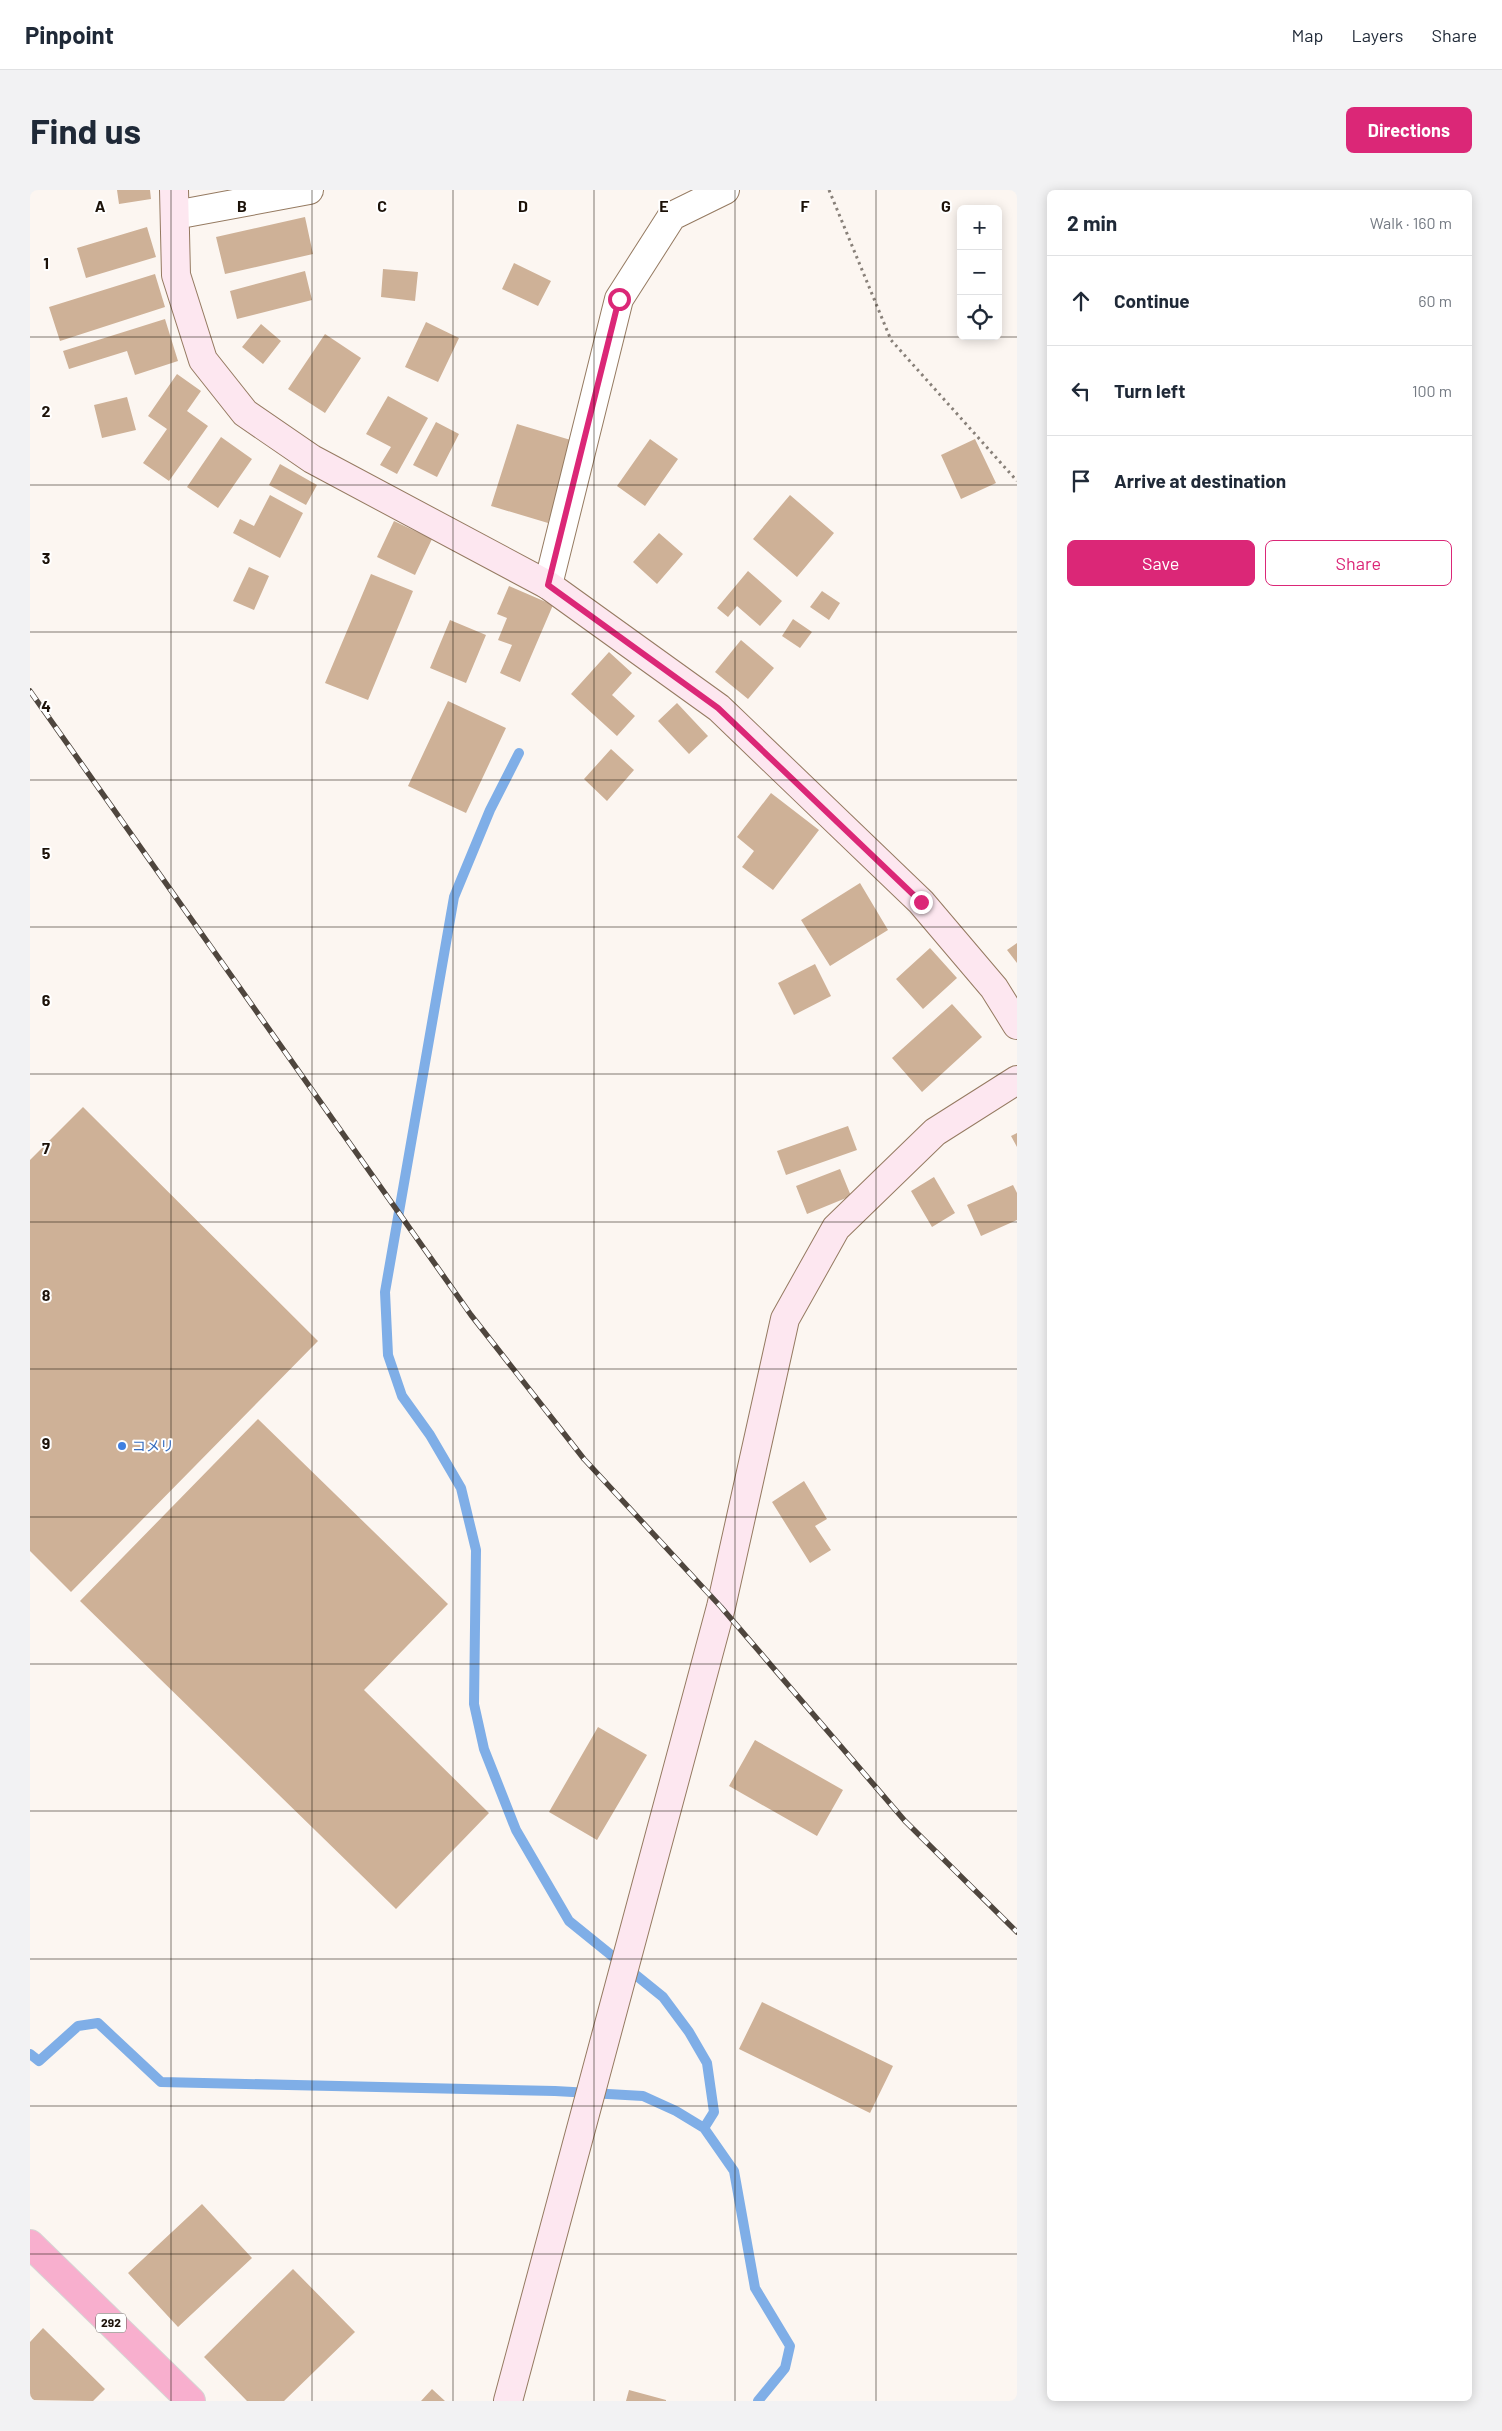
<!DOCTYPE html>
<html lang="en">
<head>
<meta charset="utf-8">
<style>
  :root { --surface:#fff; --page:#f2f2f3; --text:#1f2937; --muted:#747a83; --line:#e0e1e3; --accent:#db2777 }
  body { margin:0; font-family:Barlow,"Noto Sans JP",sans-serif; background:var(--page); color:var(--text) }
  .controls { position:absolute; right:15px; top:15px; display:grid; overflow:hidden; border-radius:8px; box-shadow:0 2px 12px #0003 }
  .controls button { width:45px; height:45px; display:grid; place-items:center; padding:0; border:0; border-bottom:1px solid var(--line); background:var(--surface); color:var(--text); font:25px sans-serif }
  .stop { position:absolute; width:15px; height:15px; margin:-11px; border:4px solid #db2777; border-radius:50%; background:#fff }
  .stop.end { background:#db2777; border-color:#fff; box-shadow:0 1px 5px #0008 }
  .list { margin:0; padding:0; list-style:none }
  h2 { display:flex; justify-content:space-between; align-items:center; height:65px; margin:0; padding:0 20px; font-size:21px }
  h2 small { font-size:16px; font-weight:400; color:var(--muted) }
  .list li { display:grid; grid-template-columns:32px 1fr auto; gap:15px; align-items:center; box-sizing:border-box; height:90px; padding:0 20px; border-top:1px solid var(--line) }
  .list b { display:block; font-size:19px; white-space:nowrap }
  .list em { font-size:16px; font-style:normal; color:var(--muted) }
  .actions { display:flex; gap:10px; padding:15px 20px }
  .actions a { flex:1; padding:11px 0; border:1px solid var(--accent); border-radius:8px; text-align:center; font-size:18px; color:var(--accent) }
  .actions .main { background:var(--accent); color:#fff }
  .icon { flex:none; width:28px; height:28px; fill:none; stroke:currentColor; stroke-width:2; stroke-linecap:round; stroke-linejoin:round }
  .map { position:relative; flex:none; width:987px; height:2211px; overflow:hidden; border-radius:8px }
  header { display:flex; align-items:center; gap:30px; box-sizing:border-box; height:70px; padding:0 25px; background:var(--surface); border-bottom:1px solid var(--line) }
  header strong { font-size:24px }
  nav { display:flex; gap:28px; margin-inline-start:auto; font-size:18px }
  .intro { display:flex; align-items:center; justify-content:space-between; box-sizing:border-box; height:120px; padding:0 30px }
  h1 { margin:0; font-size:35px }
  .button { padding:12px 22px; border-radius:8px; background:var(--accent); color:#fff; font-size:18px; font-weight:700 }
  main { display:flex; gap:30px; padding:0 30px }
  aside { flex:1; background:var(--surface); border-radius:8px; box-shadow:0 2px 12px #0003 }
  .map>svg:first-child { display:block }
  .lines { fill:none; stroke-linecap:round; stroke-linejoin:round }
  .stream { stroke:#7faee7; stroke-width:10 }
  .building { fill:#ceb197 }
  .street-casing { stroke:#957a61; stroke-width:30 }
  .secondary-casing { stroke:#957a61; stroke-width:30 }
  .highway-casing { stroke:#d6d4d3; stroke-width:30 }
  .path { stroke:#888079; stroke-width:3; stroke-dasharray:2.5 4; stroke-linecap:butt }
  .street { stroke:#fff; stroke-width:28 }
  .secondary { stroke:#fde7f0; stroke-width:28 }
  .highway { stroke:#f8afce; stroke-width:28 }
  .rail-casing { stroke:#4f463e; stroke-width:5.5 }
  .rail { stroke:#fff; stroke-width:4; stroke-dasharray:11; stroke-linecap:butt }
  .route { stroke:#db2777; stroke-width:6 }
  .grid { fill:none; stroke:#1c1209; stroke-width:1; stroke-opacity:0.55 }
  .shop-dot { fill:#3f7fe0; stroke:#fff; stroke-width:2 }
  .labels { text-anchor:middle; stroke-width:4; stroke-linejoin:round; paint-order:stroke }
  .shield { fill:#fff; stroke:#605953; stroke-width:1 }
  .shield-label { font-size:12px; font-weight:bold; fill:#1c1209 }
  .shop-label { font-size:14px; fill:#366cbe; stroke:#fff; text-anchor:start }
  .grid-label { font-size:16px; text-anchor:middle; font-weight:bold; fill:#1c1209; stroke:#fff; stroke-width:4; stroke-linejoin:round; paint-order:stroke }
</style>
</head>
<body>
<header>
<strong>Pinpoint</strong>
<nav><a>Map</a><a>Layers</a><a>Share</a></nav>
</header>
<div class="intro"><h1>Find us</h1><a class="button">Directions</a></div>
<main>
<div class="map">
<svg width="987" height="2211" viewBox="0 0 987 2211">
  <rect width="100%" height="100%" fill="#fcf6f1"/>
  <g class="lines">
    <path class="stream" d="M489,563L460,620L424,707L355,1102L358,1165L372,1206L400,1245L431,1298L446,1360L444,1514L454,1559L486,1640L539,1731L633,1807L659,1842L677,1873L684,1922L674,1938
      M0,1864L9,1871L48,1836L68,1833L131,1892L525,1901L613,1906L646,1921L674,1938L704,1981L725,2098L760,2156L755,2178L728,2211"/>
  </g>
  <path class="building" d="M87,0H120L121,9L89,14Z
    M275,27L283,64L195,84L186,47Z
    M117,37L126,67L56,88L47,58Z
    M484,73L521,91L508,116L472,99Z
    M353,79L388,82L385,111L351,107Z
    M275,81L282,110L207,129L200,101Z
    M125,84L135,117L30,151L19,117Z
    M135,129L148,171L105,185L97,161L39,179L33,161Z
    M396,132L429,148L408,192L375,177Z
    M231,134L251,151L233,174L212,157Z
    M295,144L331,168L295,223L258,199Z
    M147,184L171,201L157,221L178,236L139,291L113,273L137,239L118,226Z
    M358,206L398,228L367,284L350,275L361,257L336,244Z
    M97,207L106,240L72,248L64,215Z
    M406,232L429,244L407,287L383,275Z
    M487,234L544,251L518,333L461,316Z
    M191,247L222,269L188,318L157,297Z
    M620,249L648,269L615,316L587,296Z
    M945,249L966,293L931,309L911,265Z
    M250,274L287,295L276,315L239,295Z
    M240,305L273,323L250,368L203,343L210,329L224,336Z
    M760,305L804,343L767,387L723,349Z
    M364,331L402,349L385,385L347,367Z
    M629,343L653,364L627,394L603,372Z
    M219,377L239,386L224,420L203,411Z
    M718,381L752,411L730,436L707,416L698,427L687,418Z
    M341,384L383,401L338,510L295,493Z
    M479,396L523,415L490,492L470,483L482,455L468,450L477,428L467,424Z
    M792,401L810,413L799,430L780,417Z
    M763,429L782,442L770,458L752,446Z
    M420,430L456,445L436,493L400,478Z
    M711,450L744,478L718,509L685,482Z
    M579,462L602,483L582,505L605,526L587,546L541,504Z
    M418,511L476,538L436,623L378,596Z
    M647,513L678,546L659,564L628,531Z
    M581,559L604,580L577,611L554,589Z
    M741,603L789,640L743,700L712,677L724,661L707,647Z
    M830,693L858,740L800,776L771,730Z
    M987,753V773L977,760Z
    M900,758L927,788L893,819L866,789Z
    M785,774L801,806L764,825L748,793Z
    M922,814L952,847L892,902L862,868Z
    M53,917L288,1151L41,1402L0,1361V970Z
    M818,936L827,960L756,985L747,961Z
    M987,943V957L981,946Z
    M810,979L821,1006L777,1024L766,996Z
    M904,987L925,1023L902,1037L881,1001Z
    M983,995L987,1003V1030L951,1046L937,1015Z
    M228,1229L418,1414L334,1500L459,1623L366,1719L50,1411Z
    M774,1291L797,1329L785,1336L801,1360L780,1373L742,1312Z
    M568,1537L617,1565L567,1650L519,1622Z
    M725,1550L813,1600L787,1646L699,1596Z
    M732,1812L863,1876L840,1923L709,1859Z
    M172,2014L222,2068L148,2137L98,2083Z
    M263,2079L325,2142L254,2211H217L174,2167Z
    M13,2138L75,2199L63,2211L0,2210V2152Z
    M402,2199L415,2211H391Z
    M599,2200L636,2210V2211H596Z"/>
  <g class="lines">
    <defs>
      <path id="street" d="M145,25L279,0
        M518,395L589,109L642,26L695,0"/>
      <path id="secondary" d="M144,0L146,85L173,170L215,223L282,269L518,395L689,518L891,712L964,798L987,835
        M478,2211L691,1417L755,1129L806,1038L905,942L987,890"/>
      <path id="highway" d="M0,2054L161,2211"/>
    </defs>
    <use href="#street" class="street-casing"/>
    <use href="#secondary" class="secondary-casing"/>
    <use href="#highway" class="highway-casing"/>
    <path class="path" d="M799,0L861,150L987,291"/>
    <use href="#street" class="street"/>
    <use href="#secondary" class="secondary"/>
    <use href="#highway" class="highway"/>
    <defs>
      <path id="rail" d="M0,501L441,1125L554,1269L691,1417L875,1631L987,1742"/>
    </defs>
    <use href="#rail" class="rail-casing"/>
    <use href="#rail" class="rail"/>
  </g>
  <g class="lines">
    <path class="route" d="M589,109L518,395L688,518L891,712"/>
  </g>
  <path class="grid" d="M141,0V2211M282,0V2211M423,0V2211M564,0V2211M705,0V2211M846,0V2211M0,147H987M0,295H987M0,442H987M0,590H987M0,737H987M0,884H987M0,1032H987M0,1179H987M0,1327H987M0,1474H987M0,1621H987M0,1769H987M0,1916H987M0,2064H987"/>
  <circle class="shop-dot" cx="92" cy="1256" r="5"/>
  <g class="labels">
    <rect class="shield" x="66" y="2123.5" width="30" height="19" rx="4"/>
    <g class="shield-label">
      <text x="81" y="2137">292</text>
    </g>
    <g class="shop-label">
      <text x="102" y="1261">コメリ</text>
    </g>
  </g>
  <g class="grid-label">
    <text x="70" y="22">A</text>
    <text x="212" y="22">B</text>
    <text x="352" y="22">C</text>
    <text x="493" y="22">D</text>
    <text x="634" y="22">E</text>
    <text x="775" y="22">F</text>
    <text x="916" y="22">G</text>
    <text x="16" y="79">1</text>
    <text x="16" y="227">2</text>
    <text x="16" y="374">3</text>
    <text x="16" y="522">4</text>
    <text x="16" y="669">5</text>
    <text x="16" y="816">6</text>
    <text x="16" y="964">7</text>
    <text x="16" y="1111">8</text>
    <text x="16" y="1259">9</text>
  </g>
</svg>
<div class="controls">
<button>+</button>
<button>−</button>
<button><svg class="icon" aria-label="locate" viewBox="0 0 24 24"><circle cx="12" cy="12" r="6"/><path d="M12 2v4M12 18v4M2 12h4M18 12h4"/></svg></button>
</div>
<div class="stop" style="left:589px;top:109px"></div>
<div class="stop end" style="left:891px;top:712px"></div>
</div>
<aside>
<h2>2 min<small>Walk · 160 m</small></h2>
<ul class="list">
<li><svg class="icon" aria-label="ahead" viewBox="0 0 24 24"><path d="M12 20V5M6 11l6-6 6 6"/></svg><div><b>Continue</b></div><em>60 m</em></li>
<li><svg class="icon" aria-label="left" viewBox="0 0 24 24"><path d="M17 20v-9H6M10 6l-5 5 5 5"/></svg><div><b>Turn left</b></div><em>100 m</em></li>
<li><svg class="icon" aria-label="arrive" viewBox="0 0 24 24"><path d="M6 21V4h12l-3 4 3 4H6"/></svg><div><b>Arrive at destination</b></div></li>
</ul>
<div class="actions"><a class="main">Save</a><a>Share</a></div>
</aside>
</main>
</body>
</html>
